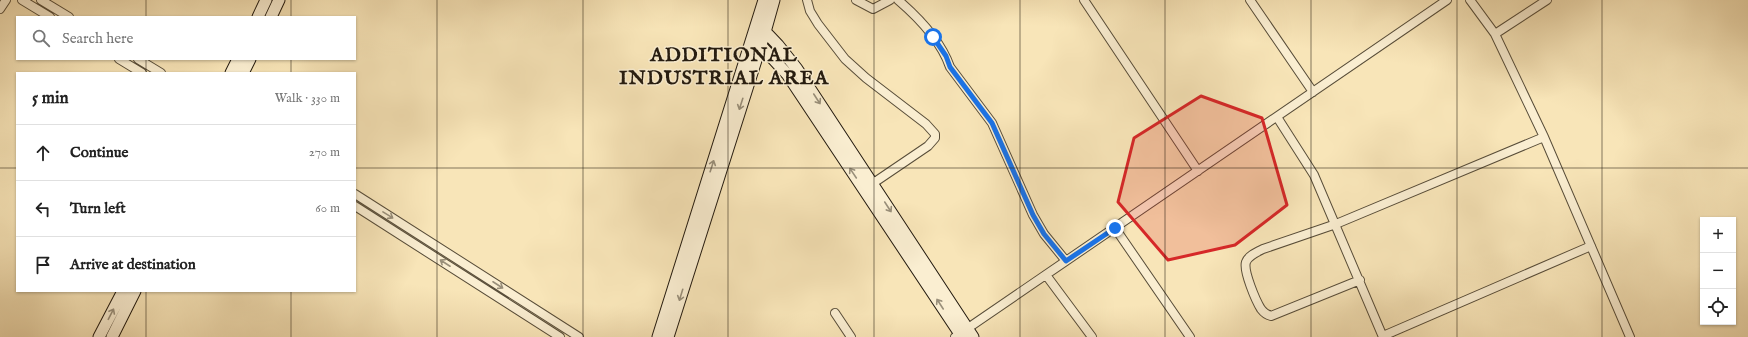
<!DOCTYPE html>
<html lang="en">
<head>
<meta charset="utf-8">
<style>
  :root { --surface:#fff; --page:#f2f2f2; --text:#222; --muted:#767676; --line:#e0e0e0 }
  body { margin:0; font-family:"IM FELL English",serif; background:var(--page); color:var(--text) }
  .controls { position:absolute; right:12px; bottom:12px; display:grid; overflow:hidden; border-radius:0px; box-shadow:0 1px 3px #0004 }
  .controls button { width:36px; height:36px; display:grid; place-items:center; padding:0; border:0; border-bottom:1px solid var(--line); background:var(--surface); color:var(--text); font:20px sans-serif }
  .stop { position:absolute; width:12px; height:12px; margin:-9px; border:3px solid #1a73e8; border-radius:50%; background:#fff }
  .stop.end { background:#1a73e8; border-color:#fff; box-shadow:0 1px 4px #0008 }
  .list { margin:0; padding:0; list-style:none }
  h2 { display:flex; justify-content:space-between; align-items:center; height:52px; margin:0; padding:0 16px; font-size:17px }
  h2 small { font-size:13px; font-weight:400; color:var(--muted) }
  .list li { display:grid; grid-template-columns:26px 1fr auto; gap:12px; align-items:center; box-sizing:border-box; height:56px; padding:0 16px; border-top:1px solid var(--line) }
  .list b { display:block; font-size:15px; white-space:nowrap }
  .list em { font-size:13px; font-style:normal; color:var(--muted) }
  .icon { flex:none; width:22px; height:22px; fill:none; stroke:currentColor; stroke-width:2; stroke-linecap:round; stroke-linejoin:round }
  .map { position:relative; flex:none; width:1748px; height:337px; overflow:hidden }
  .search { position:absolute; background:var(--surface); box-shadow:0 1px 3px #0004; left:16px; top:16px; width:340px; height:44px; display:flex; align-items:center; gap:10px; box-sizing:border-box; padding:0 14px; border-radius:0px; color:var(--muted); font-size:15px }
  .panel { position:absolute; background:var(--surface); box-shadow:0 1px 3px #0004; left:16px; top:72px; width:340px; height:220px; border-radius:0px }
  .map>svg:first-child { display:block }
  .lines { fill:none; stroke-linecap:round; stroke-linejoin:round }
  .street-casing { stroke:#584d39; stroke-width:10 }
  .secondary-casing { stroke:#231a0f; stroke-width:13 }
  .street { stroke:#faeed1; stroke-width:8 }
  .secondary { stroke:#faeed1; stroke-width:11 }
  .oneway { stroke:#998f7a }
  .route { stroke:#1a73e8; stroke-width:5 }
  .marked { fill:#d62828; fill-opacity:0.2; stroke:#d62828; stroke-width:3; stroke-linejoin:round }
  .grid { fill:none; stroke:#231a0f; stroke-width:1; stroke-opacity:0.55 }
  .labels { text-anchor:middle; stroke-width:3; stroke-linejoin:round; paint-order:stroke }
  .district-label { font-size:20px; font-weight:bold; letter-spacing:1px; fill:#231a0f; stroke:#faeed1 }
</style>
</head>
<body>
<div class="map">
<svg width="1748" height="337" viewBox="0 0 1748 337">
  <rect width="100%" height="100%" fill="#f8e5b8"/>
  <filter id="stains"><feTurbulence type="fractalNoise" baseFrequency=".005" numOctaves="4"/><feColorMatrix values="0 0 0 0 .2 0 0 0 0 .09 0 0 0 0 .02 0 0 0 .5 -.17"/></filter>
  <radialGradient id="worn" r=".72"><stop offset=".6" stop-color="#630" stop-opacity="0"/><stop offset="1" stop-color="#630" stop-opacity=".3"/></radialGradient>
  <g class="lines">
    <defs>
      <path id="street" d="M22,0L50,17
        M41,0L69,17
        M807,0L810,11L818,24L845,59L866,78L926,124L935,134V138L928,146L869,186
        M856,0L873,9L890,0
        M898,0C919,18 941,41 950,67L992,123L1033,215L1044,234L1066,261
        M1084,0L1198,171
        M1250,0L1313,92
        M1470,0L1495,34L1544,137L1630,337
        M0,9L6,0
        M1495,34L1547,0
        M119,59L142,73
        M138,59L161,73
        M1277,117L1314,175L1383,337
        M355,194L579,337
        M355,206L560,337
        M1115,228L1190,337
        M1046,275L1092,337
        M1360,280L1271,316C1267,315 1264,313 1261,309C1256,301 1243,271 1246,262C1248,256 1257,252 1263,249L1336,224L1544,137
        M835,313L851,337
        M1383,336L1591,246
        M955,337L1447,0"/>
      <path id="secondary" d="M258,17L266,0
        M271,17L279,0
        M758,24L778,45L797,69L973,337
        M753,37L787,74L962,337
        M231,73L238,59
        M243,73L250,59
        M99,337L123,291
        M112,337L135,291
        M658,337L764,0
        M668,337L765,32L774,0"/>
    </defs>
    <use href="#street" class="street-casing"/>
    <use href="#secondary" class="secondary-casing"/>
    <use href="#street" class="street"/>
    <use href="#secondary" class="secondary"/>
  </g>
  <defs><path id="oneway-shaft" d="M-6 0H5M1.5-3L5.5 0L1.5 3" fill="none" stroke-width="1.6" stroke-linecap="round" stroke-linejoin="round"/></defs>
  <g class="oneway">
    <use href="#oneway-shaft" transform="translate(817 99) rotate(57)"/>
    <use href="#oneway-shaft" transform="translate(741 104) rotate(108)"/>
    <use href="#oneway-shaft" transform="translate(712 166) rotate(-72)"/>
    <use href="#oneway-shaft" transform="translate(853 173) rotate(-124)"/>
    <use href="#oneway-shaft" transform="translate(888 207) rotate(57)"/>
    <use href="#oneway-shaft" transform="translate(388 215) rotate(32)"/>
    <use href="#oneway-shaft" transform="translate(445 263) rotate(-147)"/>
    <use href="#oneway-shaft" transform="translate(498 285) rotate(33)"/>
    <use href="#oneway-shaft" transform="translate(681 295) rotate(107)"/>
    <use href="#oneway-shaft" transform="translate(940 304) rotate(-123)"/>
    <use href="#oneway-shaft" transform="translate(111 314) rotate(-63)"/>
  </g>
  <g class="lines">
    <path class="route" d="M933,37L946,56L950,67L992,123L1033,215L1044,234L1066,261L1115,228"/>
  </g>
  <path class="marked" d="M1201,96L1262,118L1287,205L1235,245L1168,260L1118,202L1134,138Z"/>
  <path class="grid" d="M146,0V17M291,0V17M437,0V337M583,0V337M728,0V337M874,0V337M1020,0V337M1165,0V337M1311,0V337M1457,0V337M1602,0V337M146,59V73M291,59V73M0,168H17M355,168H1748M146,291V337M291,291V337"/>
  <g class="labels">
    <g class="district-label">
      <text x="724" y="61">ADDITIONAL<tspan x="724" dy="23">INDUSTRIAL AREA</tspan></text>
    </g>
  </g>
  <rect width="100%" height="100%" filter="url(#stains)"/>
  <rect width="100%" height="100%" fill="url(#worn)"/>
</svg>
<div class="controls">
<button>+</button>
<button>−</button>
<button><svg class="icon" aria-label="locate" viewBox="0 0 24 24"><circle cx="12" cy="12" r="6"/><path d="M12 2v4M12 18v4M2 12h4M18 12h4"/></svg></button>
</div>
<div class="stop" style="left:933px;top:37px"></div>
<div class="stop end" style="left:1115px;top:228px"></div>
<div class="search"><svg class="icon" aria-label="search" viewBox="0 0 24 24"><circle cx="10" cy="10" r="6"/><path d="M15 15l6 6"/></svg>Search here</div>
<section class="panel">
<h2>5 min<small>Walk · 330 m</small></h2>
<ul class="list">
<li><svg class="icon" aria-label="ahead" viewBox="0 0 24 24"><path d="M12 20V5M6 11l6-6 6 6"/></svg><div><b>Continue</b></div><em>270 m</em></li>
<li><svg class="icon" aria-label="left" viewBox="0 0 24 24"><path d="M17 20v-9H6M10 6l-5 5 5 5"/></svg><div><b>Turn left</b></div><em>60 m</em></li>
<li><svg class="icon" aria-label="arrive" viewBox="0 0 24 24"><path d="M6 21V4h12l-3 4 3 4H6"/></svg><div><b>Arrive at destination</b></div></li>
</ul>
</section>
</div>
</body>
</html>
